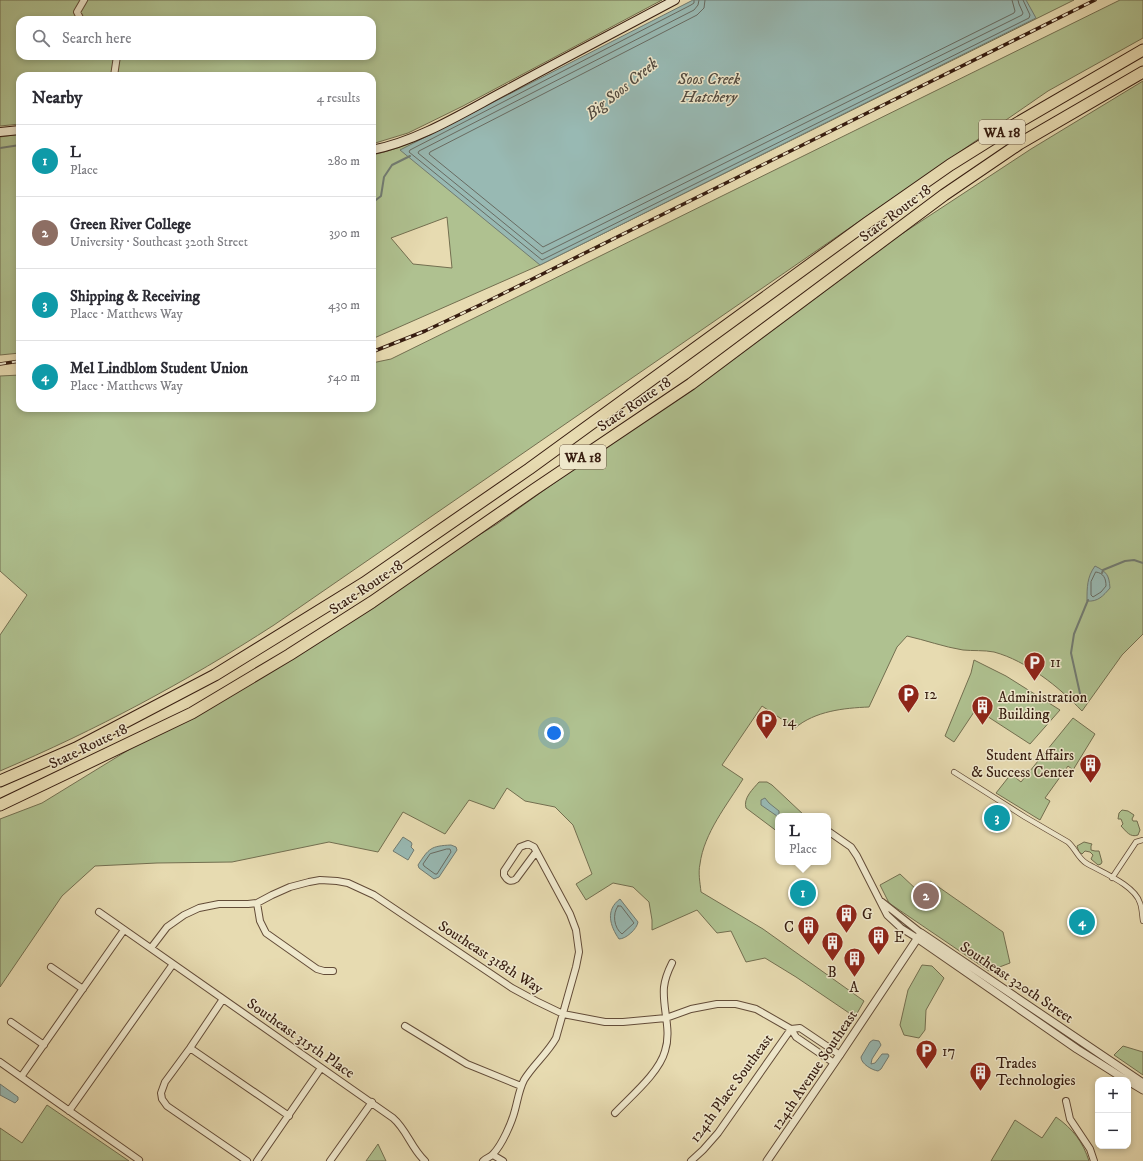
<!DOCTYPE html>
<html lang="en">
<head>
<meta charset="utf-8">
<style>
  :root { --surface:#fff; --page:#f2f2f3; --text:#2b2b33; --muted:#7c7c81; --line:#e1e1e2; --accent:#db2777 }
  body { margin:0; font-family:"IM FELL DW Pica",serif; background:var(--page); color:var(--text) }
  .controls { position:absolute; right:12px; bottom:12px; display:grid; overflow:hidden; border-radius:8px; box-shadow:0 2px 6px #0003 }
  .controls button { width:36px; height:36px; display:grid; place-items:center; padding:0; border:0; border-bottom:1px solid var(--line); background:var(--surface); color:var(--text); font:20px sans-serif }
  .you { position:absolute; left:554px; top:733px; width:14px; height:14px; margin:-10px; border:3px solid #fff; border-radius:50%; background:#1a73e8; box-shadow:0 0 0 6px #1a73e833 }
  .badge { display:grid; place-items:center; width:26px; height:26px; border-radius:50%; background:var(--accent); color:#fff; font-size:13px; font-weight:700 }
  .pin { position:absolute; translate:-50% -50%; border:2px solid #fff; box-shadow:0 1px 4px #0006 }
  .popup { position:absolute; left:775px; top:813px; width:56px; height:52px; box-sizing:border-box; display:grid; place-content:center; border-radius:8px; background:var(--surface); filter:drop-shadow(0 1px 3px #0005); font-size:13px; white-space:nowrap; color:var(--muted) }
  .popup b { font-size:15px; color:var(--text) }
  .popup::after { content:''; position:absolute; left:50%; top:100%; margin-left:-8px; border:8px solid transparent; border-top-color:var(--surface) }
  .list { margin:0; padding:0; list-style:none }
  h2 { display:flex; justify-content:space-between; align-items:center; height:52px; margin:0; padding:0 16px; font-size:17px }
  h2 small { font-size:13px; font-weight:400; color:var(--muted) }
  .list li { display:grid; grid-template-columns:26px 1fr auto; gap:12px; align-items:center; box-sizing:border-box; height:72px; padding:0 16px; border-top:1px solid var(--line) }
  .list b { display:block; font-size:15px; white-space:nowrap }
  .list p { margin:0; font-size:13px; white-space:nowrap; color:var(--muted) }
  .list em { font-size:13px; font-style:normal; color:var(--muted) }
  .icon { flex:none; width:22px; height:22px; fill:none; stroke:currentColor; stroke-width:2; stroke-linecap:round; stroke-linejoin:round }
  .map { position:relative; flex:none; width:1143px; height:1161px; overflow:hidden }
  .search { position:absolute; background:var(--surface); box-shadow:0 2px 6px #0003; left:16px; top:16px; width:360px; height:44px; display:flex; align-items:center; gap:10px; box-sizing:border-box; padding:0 14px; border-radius:12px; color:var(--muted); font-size:15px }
  .panel { position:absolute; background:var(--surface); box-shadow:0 2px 6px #0003; left:16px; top:72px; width:360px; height:340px; border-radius:12px }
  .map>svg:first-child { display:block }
  .green { fill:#afc190; stroke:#736f50; fill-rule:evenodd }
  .water { fill:#98b9b3; stroke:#717b72 }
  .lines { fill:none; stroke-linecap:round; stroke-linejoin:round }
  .shore { stroke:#686b62; stroke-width:1 }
  .stream { stroke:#717b72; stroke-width:2 }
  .pedestrian-casing { stroke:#634c38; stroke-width:6 }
  .minor-casing { stroke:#634c38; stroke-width:8 }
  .tertiary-casing { stroke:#634c38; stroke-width:9 }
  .secondary-casing { stroke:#371d10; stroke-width:10 }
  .motorway-casing { stroke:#371d10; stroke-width:13 }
  .pedestrian { stroke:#efe8cc; stroke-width:4.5 }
  .minor { stroke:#efe8cc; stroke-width:6 }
  .tertiary { stroke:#efe8cc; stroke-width:7 }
  .secondary { stroke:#efe8cc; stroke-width:8 }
  .motorway { stroke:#e7dbb1; stroke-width:11 }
  .rail-casing { stroke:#371d10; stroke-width:3.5 }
  .rail { stroke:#efe8cc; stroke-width:2; stroke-dasharray:6; stroke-linecap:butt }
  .labels { text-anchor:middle; stroke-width:3; stroke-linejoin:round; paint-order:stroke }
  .shield { fill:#efe8cc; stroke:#6e5a48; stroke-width:1 }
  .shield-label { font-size:14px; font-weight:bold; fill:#371d10 }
  .street-label { font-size:15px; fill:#371d10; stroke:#efe8cc }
  .poi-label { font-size:15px; fill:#371d10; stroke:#efe8cc; text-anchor:start }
  .water-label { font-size:16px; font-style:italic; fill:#544c41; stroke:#efe8cc }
</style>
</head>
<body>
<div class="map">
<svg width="1143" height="1161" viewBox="0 0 1143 1161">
  <rect width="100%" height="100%" fill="#e7dbb1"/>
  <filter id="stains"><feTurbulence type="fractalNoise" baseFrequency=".005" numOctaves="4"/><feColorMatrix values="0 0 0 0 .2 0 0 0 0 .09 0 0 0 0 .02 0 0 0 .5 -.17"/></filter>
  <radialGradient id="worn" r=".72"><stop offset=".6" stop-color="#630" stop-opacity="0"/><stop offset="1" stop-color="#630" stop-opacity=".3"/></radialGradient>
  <path class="green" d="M0,0H662L463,106L408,133L372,144V76H20V124L0,126ZM20,20H372V56H20Z
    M970,0H1074L540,265L372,339V155C406,148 436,131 468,115L500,169ZM447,217L452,268L413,264L391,238Z
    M1120,0H1143V38L1048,91L274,625C186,682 96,730 0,771V635L27,595L0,571V376L20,375V408H372V363L391,359Z
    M1143,81V634L1122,655L1082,711C1059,687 1027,661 994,652C984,650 973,651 963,650C944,647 925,640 907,636L897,647L869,707C844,708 815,711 795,728L762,706L722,765L743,779C727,805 704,833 700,864C698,873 700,882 701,892L763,929L864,1001L855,1017L796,977L765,958L746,962L731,931L717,933L697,910L652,930V920L649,902L633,887L613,883L586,900L576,884L592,874L573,825L555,807L525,801L507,788L494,809L469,800L445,834L403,812L378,852L329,842L232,862L157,863L95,866L62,896L0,987V819L42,803L497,524L888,243L1031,149Z
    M20,134V353L0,355V137Z
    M974,660L1006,676L1060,710L1030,744L976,709L954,742L945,736L971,673Z
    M1073,718L1095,734L1073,770L1068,766L1045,798L1050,801L1040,820L996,793L1011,774L1021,782Z
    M759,782H767L772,785L805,816H778V832L746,808C743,798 753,789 759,782Z
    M1122,810L1128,811L1134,815L1132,819L1133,821H1137L1140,830L1138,835C1130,838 1126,831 1121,826L1123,824L1121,819H1118L1119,813Z
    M1084,842L1092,844L1091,846V850L1095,851H1099L1102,862L1101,864L1098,865L1091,859L1093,855L1090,852L1085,851L1082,854L1079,852L1077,846Z
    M900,874L918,891L930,881L1003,932L1010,963L989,971L889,903L880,885Z
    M922,965L932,966L944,978L926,1010L925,1030L919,1038L904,1035L900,1025L908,990Z
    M1123,1046L1143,1052V1075L1114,1055Z
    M47,1105L129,1161H0V1128L22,1143Z
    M1056,1117C1073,1129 1083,1142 1089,1161H991L1015,1120L1042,1138Z
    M378,1144L386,1161H366Z"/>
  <path class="water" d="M693,0H1026L1036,18L540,265L400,150Z
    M1095,566C1107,572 1109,575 1110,588C1103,596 1098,602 1087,601C1087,587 1087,577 1095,566Z
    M765,798L769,803L779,811V815L777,816L761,805V800Z
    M403,837L411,842L412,844L411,847L414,850L408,860L393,851Z
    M451,845L456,847L457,850L439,877L434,879L419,868L418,865C429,848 431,846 451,845Z
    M620,899L638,922C637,929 626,939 619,939C610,926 605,910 620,899Z
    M873,1040L879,1041L881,1045L872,1059L871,1064L875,1063L882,1054H888L889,1056L881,1069L878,1071C872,1070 861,1064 861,1057L870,1042Z
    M0,1084L18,1097V1100L15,1103L0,1095Z"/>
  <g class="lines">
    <path class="shore" d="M694,0V3L691,5L410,150L409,152L542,260L1029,18L1030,15L1023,0
      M699,0L698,5L694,10L419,151L418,153L542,254L1022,15L1023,13L1019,4L1018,0
      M705,0L704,8L697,15L430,152L429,154L543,247L1014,13L1015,11L1012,0
      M1096,572C1104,573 1106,579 1106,586L1101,592L1093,597L1091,595V582Z
      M447,849H450L451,852L437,874H435L424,866L423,864L430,854Z
      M618,906H621L634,923L622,934C614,928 612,914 618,906Z"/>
    <path class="stream" d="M0,148L20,145
      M372,203L381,196L384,177L392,165L410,156
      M1102,573L1103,570L1125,561L1134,560L1143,563
      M1081,698L1071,653L1074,634L1088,600"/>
    <defs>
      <path id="pedestrian" d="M954,772L1025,817L1068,842C1075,848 1078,858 1086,863C1101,872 1135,885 1140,903C1142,908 1142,915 1143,921
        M1112,878L1136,842L1143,840"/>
      <path id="minor" d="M81,20L77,12L84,0
        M114,76L117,56
        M828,831L851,847L857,856L887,915L901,928L917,938
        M882,902L921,933
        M257,903L260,921L266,933L317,969L324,971H333
        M99,912L393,1118C407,1130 411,1148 425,1161
        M151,948L167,927L184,915L199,908L219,904H248L257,903L272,895L290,887L309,882L320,880L337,881L348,883L374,895L512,988L536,1001L563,1014L605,1022H623L666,1018L691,1009L717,1004H736L756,1009L791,1029L796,1037L834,1063
        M51,967L83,989
        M223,999L190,1048L165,1082L161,1093L162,1099L167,1106L247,1161
        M11,1022L44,1045
        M405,1026L467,1064L521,1086
        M791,1029L800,1028L840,1055
        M190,1048L289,1116
        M0,1062L139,1160
        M21,1077L124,930
        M1066,1101L1070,1119L1090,1149L1094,1161
        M69,1111L173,964
        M615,1113C631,1096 659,1073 665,1051C672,1030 662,1008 664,987C665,978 668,971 672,963
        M493,1155L503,1161
        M257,1161L321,1068
        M330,1161L372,1102
        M483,1161C486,1158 491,1157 493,1154C502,1145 512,1122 515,1110C518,1099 519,1090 524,1080C533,1065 547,1054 556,1038L576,967L579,952L576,930L570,914L534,847L528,844L520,847L504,871V875C507,880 510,883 516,879L536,852
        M691,1161L703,1150L718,1133L791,1029"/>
      <path id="tertiary" d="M917,938L1077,1049L1126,1080
        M1128,1081L1143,1090
        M767,1161L841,1053L921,933L1143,1083"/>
      <path id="secondary" d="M0,132L20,130
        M372,150C419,141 466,111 508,89C563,59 619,30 675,0"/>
      <path id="motorway" d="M0,781L76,748L215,675L364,583L529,469L867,223L950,165L1014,125L1143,50
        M0,805L192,713L289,655L372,602L535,489L691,384L944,195L1019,144L1143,72"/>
    </defs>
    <use href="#pedestrian" class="pedestrian-casing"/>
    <use href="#minor" class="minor-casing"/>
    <use href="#tertiary" class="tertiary-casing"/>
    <use href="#secondary" class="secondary-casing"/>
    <use href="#motorway" class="motorway-casing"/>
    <use href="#pedestrian" class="pedestrian"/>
    <use href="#minor" class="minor"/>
    <use href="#tertiary" class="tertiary"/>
    <use href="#secondary" class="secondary"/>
    <use href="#motorway" class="motorway"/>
    <defs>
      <path id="rail" d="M372,352L425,331L482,304L1095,0
        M0,364L20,361"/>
    </defs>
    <use href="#rail" class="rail-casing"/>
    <use href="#rail" class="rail"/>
  </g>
  <defs>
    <symbol id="parking-pin" viewBox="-11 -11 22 30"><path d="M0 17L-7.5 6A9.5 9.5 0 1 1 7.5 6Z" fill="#8f2418" stroke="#efe8cc"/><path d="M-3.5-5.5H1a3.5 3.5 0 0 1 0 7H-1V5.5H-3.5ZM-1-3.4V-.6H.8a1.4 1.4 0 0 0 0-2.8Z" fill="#fff"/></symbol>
    <symbol id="building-pin" viewBox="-11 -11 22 30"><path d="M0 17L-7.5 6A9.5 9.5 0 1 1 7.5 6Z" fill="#8f2418" stroke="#efe8cc"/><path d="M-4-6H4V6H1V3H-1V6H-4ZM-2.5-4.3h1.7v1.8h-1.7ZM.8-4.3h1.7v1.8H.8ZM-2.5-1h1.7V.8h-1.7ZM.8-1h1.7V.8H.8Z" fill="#fff"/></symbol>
  </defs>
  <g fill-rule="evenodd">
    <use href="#parking-pin" x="1022" y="650" width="25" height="34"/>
    <use href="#parking-pin" x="896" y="682" width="25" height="34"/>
    <use href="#building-pin" x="970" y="694" width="25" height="34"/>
    <use href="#parking-pin" x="754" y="708" width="25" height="34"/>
    <use href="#building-pin" x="1078" y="752" width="25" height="34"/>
    <use href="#building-pin" x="834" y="902" width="25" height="34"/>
    <use href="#building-pin" x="796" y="914" width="25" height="34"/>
    <use href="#building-pin" x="866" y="924" width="25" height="34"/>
    <use href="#building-pin" x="820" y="930" width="25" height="34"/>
    <use href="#building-pin" x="842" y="946" width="25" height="34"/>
    <use href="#parking-pin" x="914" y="1038" width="25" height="34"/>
    <use href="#building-pin" x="968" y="1060" width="25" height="34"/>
  </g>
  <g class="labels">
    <g class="shield">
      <rect x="979" y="120" width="46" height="24" rx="3"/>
      <rect x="560" y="445" width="46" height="24" rx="3"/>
    </g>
    <g class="shield-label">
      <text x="1002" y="137">WA 18</text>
      <text x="583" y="462">WA 18</text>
    </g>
    <g class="street-label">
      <text transform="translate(895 213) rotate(-37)" y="5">State Route 18</text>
      <text transform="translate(634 404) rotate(-34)" y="5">State Route 18</text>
      <text transform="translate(366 587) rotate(-34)" y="5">State Route 18</text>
      <text transform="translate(88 746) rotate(-26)" y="5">State Route 18</text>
      <text transform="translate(491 957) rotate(33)" y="5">Southeast 318th Way</text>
      <text transform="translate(1017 982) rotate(34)" y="5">Southeast 320th Street</text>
      <text transform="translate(301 1038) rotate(35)" y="5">Southeast 315th Place</text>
      <text transform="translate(814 1070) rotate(-56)" y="5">124th Avenue Southeast</text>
      <text transform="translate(731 1088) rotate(-54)" y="5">124th Place Southeast</text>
    </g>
    <g class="poi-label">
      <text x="1050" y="667">11</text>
      <text x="924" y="699">12</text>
      <text x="998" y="702">Administration<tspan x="998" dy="17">Building</tspan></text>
      <text x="782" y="726">14</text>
      <text x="1074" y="760" text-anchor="end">Student Affairs<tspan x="1074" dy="17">&amp; Success Center</tspan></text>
      <text x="862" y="919">G</text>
      <text x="794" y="932" text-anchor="end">C</text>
      <text x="894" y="942">E</text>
      <text x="832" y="977" text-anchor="middle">B</text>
      <text x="854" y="992" text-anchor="middle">A</text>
      <text x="942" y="1056">17</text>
      <text x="996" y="1068">Trades<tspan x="996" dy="17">Technologies</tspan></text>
    </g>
    <g class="water-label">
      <text x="709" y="84">Soos Creek<tspan x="709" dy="18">Hatchery</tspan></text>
      <text transform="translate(621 88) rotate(-39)" y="6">Big Soos Creek</text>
    </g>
  </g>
  <rect width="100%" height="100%" filter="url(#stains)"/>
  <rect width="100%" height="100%" fill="url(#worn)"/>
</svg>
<div class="controls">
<button>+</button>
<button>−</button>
</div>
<div class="you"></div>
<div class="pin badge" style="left:803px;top:893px;background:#0f9aa8">1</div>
<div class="popup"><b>L</b>Place</div>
<div class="pin badge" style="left:926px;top:896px;background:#8d6e63">2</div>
<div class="pin badge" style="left:997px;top:818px;background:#0f9aa8">3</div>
<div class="pin badge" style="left:1082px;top:922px;background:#0f9aa8">4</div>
<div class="search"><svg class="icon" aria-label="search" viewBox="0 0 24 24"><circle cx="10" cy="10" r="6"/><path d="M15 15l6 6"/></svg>Search here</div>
<section class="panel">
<h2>Nearby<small>4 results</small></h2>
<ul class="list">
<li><span class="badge" style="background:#0f9aa8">1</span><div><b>L</b><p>Place</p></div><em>280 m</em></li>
<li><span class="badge" style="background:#8d6e63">2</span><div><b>Green River College</b><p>University · Southeast 320th Street</p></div><em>390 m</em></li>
<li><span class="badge" style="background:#0f9aa8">3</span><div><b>Shipping &amp; Receiving</b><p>Place · Matthews Way</p></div><em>430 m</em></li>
<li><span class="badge" style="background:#0f9aa8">4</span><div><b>Mel Lindblom Student Union</b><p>Place · Matthews Way</p></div><em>540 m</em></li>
</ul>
</section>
</div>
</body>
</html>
